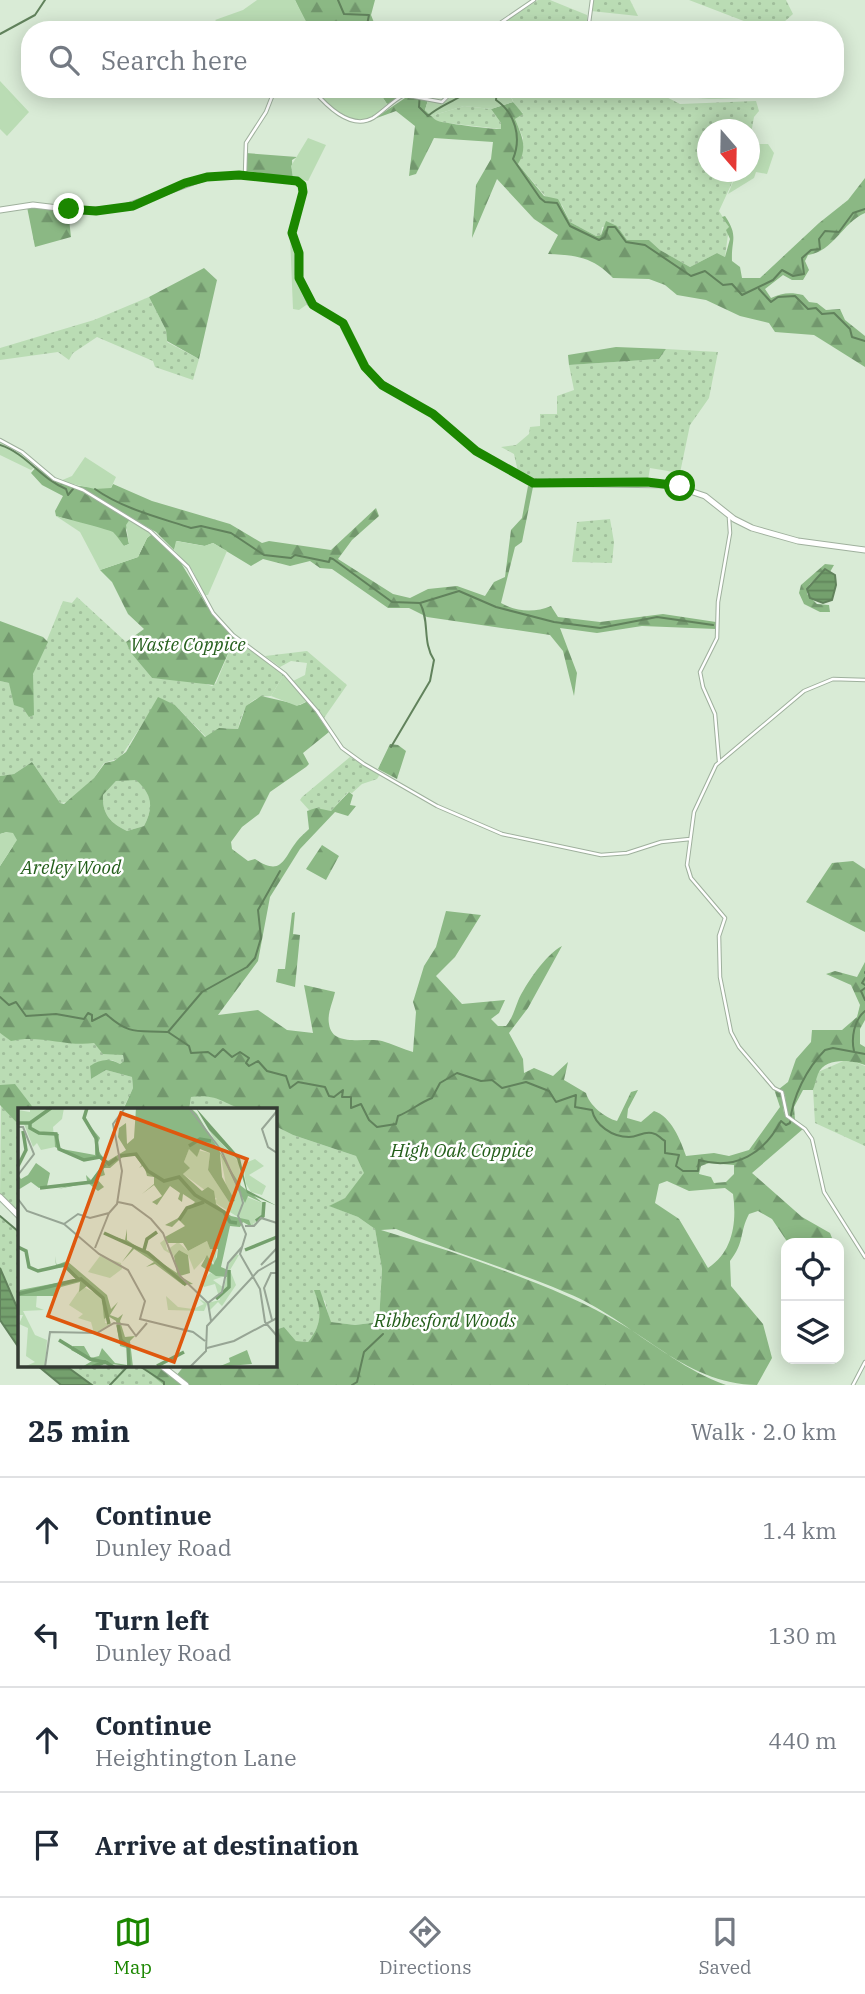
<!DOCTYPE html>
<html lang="en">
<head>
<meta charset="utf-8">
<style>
  :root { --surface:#fff; --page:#f6f6f7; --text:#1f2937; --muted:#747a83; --line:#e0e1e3; --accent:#1b8700 }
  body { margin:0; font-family:"IBM Plex Serif",serif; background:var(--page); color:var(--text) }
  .controls { position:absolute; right:21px; bottom:21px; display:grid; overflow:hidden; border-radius:14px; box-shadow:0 4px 18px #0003 }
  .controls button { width:63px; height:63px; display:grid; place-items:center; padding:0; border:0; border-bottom:2px solid var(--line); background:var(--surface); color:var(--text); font:35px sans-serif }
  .compass { position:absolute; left:697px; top:119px; width:63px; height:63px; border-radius:50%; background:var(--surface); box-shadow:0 4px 18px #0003; rotate:160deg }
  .stop { position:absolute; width:21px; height:21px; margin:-16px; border:5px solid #1b8700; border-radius:50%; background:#fff }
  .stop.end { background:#1b8700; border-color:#fff; box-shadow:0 2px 7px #0008 }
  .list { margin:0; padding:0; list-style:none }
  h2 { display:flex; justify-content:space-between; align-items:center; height:91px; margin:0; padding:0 28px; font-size:30px }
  h2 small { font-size:23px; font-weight:400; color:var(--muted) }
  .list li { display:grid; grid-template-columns:46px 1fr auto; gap:21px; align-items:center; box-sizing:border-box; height:105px; padding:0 28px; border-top:2px solid var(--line) }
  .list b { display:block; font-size:26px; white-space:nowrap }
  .list p { margin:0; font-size:23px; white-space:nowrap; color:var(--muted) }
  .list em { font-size:23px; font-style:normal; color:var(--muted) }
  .icon { flex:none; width:38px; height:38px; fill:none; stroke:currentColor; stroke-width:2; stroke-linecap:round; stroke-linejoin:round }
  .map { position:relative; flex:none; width:865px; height:1385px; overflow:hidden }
  .search { position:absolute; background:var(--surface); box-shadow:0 4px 18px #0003; left:21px; right:21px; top:21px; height:77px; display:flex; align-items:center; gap:18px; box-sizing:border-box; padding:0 24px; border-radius:28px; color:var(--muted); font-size:26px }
  .sheet { height:511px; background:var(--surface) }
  nav { display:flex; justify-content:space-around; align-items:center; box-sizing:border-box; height:98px; border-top:2px solid var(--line); background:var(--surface); font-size:19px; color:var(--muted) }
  nav a { display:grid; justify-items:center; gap:4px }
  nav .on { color:var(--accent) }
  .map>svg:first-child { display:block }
  .grass { fill:url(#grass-dots) }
  .forest { fill:url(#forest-firs); fill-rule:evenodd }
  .green { fill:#badcb4 }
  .water { fill:url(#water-rules); stroke:#61825c; stroke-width:2 }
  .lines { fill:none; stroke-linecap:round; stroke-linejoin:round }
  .stream { stroke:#61825c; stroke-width:2 }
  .street-casing { stroke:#9fb09d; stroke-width:4.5 }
  .secondary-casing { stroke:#9fb09d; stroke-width:7 }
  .street { stroke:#fff; stroke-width:2.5 }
  .secondary { stroke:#fff; stroke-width:5 }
  .route { stroke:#1b8700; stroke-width:9 }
  .labels { text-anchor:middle; stroke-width:5; stroke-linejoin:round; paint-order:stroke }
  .park-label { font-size:19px; font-style:italic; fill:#245f1b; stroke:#fff }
  .inset-river { fill:none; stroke:#74a06d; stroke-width:3.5 }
  .inset-road { fill:none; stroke:#97a595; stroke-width:2 }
  .view { fill:#df580e; fill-opacity:0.15; stroke:#df580e; stroke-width:3.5 }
  .inset-edge { fill:none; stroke:#343b33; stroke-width:3.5 }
</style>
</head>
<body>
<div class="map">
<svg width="865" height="1385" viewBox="0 0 865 1385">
  <defs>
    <pattern id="grass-dots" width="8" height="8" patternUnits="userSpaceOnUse" patternTransform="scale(1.75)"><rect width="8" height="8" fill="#badcb4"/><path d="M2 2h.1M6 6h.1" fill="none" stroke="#a0be9b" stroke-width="1.8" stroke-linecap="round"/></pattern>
    <pattern id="forest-firs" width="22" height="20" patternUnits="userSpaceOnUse" patternTransform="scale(1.75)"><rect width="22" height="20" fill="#8bb884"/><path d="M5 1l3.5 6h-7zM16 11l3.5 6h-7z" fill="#72976d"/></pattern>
    <pattern id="water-rules" width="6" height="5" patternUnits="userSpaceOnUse" patternTransform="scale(1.75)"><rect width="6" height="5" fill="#74a06d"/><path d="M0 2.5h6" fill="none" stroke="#60845a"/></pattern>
  </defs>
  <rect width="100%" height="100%" fill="#d9ebd6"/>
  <path class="grass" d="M538,0H550L587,15V30H492Z
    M594,0H630L638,16L591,11Z
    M689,0H786L793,14L775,30H767Z
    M508,89H651L680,104L756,101L759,111L754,117L750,139V130H708V172H737L719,211L729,227L725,257L717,253L690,267L660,250L649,240H627L617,226L602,227L601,235L596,236L570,222L562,205L545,196L518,164L523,138L515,119L523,113L516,108Z
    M464,106L491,109L501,123V129L438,122L431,116Z
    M149,297L166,330L167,342L199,359L193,380L155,367L153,361L97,337L73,353L69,360L58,352L0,360V348L94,320Z
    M666,349L718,352L709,398L690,425L680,473L650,468L648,480H535L518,472L514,454L501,447L516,445L529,434L530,427L540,426V414H557V396L574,390L569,365L659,359Z
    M610,519L614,542L612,563L572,562L577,522Z
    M77,597L126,642L131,653L152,678L200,682L212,686L216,683L235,638L284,674L271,696C248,696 243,710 238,729L225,728L206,737L175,705L157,702L120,758L104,763L94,778L68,802L60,803L32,762L14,774L0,776V681L9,683L23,708L33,715V674L63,601L72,603Z
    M307,651L347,685L324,718L293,681L305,675L307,663L291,661L280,667L265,656Z
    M350,757L380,774L377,779L362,784L352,793L348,792L331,811L309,810L300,800L302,797Z
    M136,779C152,794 154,807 144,826L127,831C110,823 102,814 103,795L116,781Z
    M0,1033L16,1040L29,1037L94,1043L99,1048L123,1055L124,1061L120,1064L112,1060L90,1067L91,1079L106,1070L132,1077L133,1088L124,1107L126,1110H35L15,1085H0Z
    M848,1059L865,1066V1146L815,1123L813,1090L818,1072Z
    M205,1095L226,1100L245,1110H189L191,1097Z
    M1,1104L19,1125V1216L0,1197Z
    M275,1126L293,1135L356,1156L365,1174L345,1198L330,1206L358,1217L375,1229L382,1269L379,1322L355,1325L330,1322L325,1301L315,1291C322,1311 322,1325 308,1342L296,1341L284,1327L275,1330Z
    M0,1216L19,1232V1312L0,1268Z
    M66,1366H140L164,1382V1385H92Z"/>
  <path class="forest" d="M295,0H375L371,15L377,30H309Z
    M377,89H425L429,97L407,93L387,104Z
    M408,96L428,100L425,110C429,113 434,120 438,121C443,123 496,130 501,129V123L491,109L513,102L523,114L515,119C522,136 528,148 518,164L544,196L558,199L570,222L596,236L601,235L606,221L617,226L627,240H649L660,250L690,267L717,253L725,257L730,239L726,230L729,227L722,217L725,216C739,237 731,239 732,261L740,267L742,278H760L819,223L848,200L865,178V213C842,223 834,251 808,255L805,261L809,270L803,280H792L783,275L765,289L771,298C782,293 790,292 803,295L809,302L817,303L826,310L840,309L845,320L865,336V367L814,335L775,332L769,323L740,316L706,300L677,295L665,285L649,279L613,278C593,257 576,255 548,254L558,235L534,219L497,179L472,238L476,185L491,159L493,142L434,138L416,174L409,176L415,126L396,111L374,119Z
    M246,153L297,157L292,160L293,178L247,171Z
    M27,207L68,210L71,237L35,247Z
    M204,268L217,280L199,359L167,341L166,330L149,297Z
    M616,347L666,349L659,359L569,365L568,355Z
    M36,467C64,488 78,486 111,488L113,484L152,501L230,524L262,543L269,541L331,550L376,508L379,516L352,540L338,559L393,594L410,598L428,589L457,586L485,596L494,582L505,577L511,530L522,518L528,486L533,487L522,542L515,547L501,603C516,612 535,613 551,606L558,617L600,622L663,614L716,622V629L642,626L597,633L560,628L577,673L574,696L563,651L550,635L427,617L409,608H388L332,569L320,568L310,561L290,566L263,559L251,566L213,543L205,546L177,541L174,550L156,532L116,510L130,519L126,530L129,544L124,546L90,527L56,516L55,511L63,496L42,485L31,473Z
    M152,534L178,558L212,614L235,638L214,685L152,678L131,653L126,642L144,629L128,614L112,582L100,570L138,557L147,538Z
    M825,564L834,565L830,572L826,569L809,585L807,594L817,604L829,605L830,612H820L804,604L799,593L801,585Z
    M0,621L43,637L48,642L33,674L34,715L29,717L23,708L14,705L9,683L0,681Z
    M261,696L300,705L308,701L329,732L303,753L309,764L306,767L270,792L259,814L242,827L231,842L232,849L248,861L255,859C282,877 283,859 297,841C300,837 305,833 309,829L307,811L316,808L331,811L349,792L353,795L350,805L356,806L348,816L335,812L300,849L270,897L258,961L218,1015L258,1010L287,1030L313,1033L304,985L335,992C333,1002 327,1013 329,1024C332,1048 366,1037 382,1041C392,1044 403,1049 413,1052L416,1012L413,1002L424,966L436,947L446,911L481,915L455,957L436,976L462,1004L505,1000L499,1013L491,1019L498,1026H506C513,1017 514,1011 518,1001C525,985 546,954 562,946L528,1008L509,1033L523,1059L524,1073L534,1068L553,1076L568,1062L564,1080L586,1093C589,1105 605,1118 617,1121L631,1092L638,1090L628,1109L627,1118L641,1122L654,1111C671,1116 681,1141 686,1156L714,1153L729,1156L749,1150L780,1107L774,1089L781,1092L784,1113L803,1129L752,1173L802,1217L830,1233L834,1243H788L772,1219L758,1211L749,1214C739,1233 745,1242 730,1261L731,1286L763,1324L772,1358L757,1385C684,1385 632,1319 567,1293C511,1269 452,1252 396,1229L381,1230L449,1251C508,1272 570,1293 623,1325C658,1346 686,1371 726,1385H164L140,1366H162L176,1376L184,1366H275V1330L284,1327L296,1341L308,1342C322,1325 322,1311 314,1290H320L331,1322L355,1325L379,1322L382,1269L375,1229L358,1217L329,1206L345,1198L364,1173L356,1156L293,1135L275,1126V1110C266,1110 255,1112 246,1110C224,1105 219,1093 191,1097L189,1110H126L124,1108L133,1088L132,1077L106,1070L91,1079L90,1066C101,1059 109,1058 120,1064L124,1061L123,1055L103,1054L94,1043C66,1047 39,1034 11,1041L0,1033V866L13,846L7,832L0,834V776L14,774L32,762L60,803L64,804L94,778L105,763L114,761L126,752L158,697L175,705L205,737L219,728L238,729L246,706ZM136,780C152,794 154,807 144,826L127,831C110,823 102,814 103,795L116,781ZM709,1163L734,1165V1174L726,1182L714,1183L711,1177L699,1174L701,1166ZM667,1181L689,1191L725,1188L733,1194C737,1222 733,1252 708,1268L679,1219L655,1203L659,1184Z
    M390,744L398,745L406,751L397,779L378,769Z
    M322,845L339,856L326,880L306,869Z
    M853,861L865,869V932L806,902L832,863Z
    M295,912L293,934L300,935L295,987L276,982L278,969H285L292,913Z
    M865,962V1020L860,1029V1044L865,1047V1065C852,1060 825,1057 818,1074C816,1079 815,1085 813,1090H803L794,1107L795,1120L786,1113L785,1095L779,1089L788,1082L796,1059L811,1042L812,1030H842L857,1017L860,1005L851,985L826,974L835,971L857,977Z
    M15,1084L35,1110H19V1125L0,1105V1085Z"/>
  <path class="green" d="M257,0H295L310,29L226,30L215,20L243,10Z
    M0,81L29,112L7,136L0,129Z
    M314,89H377L387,104C382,108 375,116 369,118C348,126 326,103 314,89Z
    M460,89H508L513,102L491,109L464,106L431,116L425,110L428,100L445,102Z
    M657,89H775L774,93L759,94V97C722,99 691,102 657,89Z
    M308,138L326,145L308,181L293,178L291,166Z
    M750,144H768L774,153L767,174L756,172L754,178L728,194L737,172H750Z
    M290,236L296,250V274L309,303L299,310L293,309Z
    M0,441L16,449L36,467L31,470L0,455Z
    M85,457L116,477L111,488L95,489L60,481L72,476Z
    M56,516C64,518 110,530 113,532C117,536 121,542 124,546L129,544L126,525L130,519L152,534L147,538L138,557L100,570L80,532Z
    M176,541L204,546L213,543L227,551L208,595H204L193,571L174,550Z
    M284,674L307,701L297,706L271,696Z
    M7,832L13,833L17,840L0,866V834Z"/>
  <path class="water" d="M825,569L835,575L836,585L832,600L823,603L810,598L807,589Z
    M0,1268L19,1312V1348L0,1320Z
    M38,1366H66L92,1385H61Z"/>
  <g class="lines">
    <path class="stream" d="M338,0L344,14L369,15L366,30
      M0,34L35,15L45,0
      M413,89L420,92L419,107L428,116C438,107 450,103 461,96L462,89
      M497,89L496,100C515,113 522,137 513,159L540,198L545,202L557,203L570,226L599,240L605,237L608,227H615L626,242L645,245L691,276L705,271L723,285L732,284L742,295L773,280L782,270L793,276L804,274L802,258L811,250L820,249L819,239L825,231L839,232L853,213L865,209
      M759,289L771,302L778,297L795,296L808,309L816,308L822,314L834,313L850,329L852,337L865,341
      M0,445C26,453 41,479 66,489L68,495L73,489
      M95,489C123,509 161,518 191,528L201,526L231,533L264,555L291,558L295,555L329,562L330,558L333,559L392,602L420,603L459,591L496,607L554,622L600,628L657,617L713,625
      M391,747L430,681L434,660C422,642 430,621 420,603
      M865,972V973
      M865,978L862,983L865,985
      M865,988L861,991L865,1000
      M0,997L9,1005L16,1002L26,1016L56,1014L84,1019L88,1013L92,1015V1021L106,1014C130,1036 138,1030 167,1032
      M168,1032L189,1046L191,1053L208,1052L215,1057L223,1049L232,1057L240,1052L249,1058L246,1063L249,1066L258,1061L267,1071L286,1076L290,1088L298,1082L325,1087L329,1096L334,1097L343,1090L342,1097H351V1108L361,1104L369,1120L377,1127L396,1124L398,1116C411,1111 419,1103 432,1098L440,1083L457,1073L481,1081L492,1080L502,1088L526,1082L549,1091L556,1102L576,1095L575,1107L592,1110C595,1125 612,1137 629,1137C638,1137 643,1131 652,1133C659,1134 659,1138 665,1141V1153L679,1155L676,1166L683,1171H698L699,1160C736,1171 764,1153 781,1121L786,1125L790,1123C792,1097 807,1068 825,1050L833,1048L865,1054
      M168,1032L202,992L247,967L255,958L261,938L258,910L280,871
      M854,1051C851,1038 854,1020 865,1011
      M0,1216L19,1232
      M141,1367L164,1382V1385
      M110,1385L128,1366
      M352,1385L357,1382L364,1352L383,1334"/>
    <defs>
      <path id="street" d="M490,30L534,0
        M588,30L592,0
        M312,89C325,104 350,131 373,118C384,111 392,101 404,95L442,102L455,89
        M245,175L246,143L266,112L275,89
        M0,440L22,452L54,479L83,490L150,531L188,567L213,613L233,635L285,674L317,711L342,748L364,764L437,806L502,834L601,855L627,853L661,842L690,839
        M865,680L833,679L804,691L716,765L694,812L687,865L691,878L725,918L719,936L720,977L731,1032L739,1047L774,1088L782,1092L787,1116L805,1129L812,1139L824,1192L865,1257
        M719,761L715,714L703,687L700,672L717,638L718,602L730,533L729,518
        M853,1385L865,1362"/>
      <path id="secondary" d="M0,210L33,205L83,211L122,208L207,177L239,175L297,181L302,185L303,192L292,233L298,253V274L310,303L343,323L365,367L377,381L433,414L476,451L533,483L672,485L705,496L734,519L752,528L798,541L865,550
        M0,1197L19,1216
        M162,1366L186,1385"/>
    </defs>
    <use href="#street" class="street-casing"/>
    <use href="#secondary" class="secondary-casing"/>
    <use href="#street" class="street"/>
    <use href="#secondary" class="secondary"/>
  </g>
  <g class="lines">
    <path class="route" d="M69,209L96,211L133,206L185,183L207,177L239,175L297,181L302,185L303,192L292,233L299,253V278L313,305L343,323L365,367L382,385L433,414L476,451L533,483L647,482L680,486"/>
  </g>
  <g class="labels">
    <g class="park-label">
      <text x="188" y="651">Waste Coppice</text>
      <text x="71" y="874">Areley Wood</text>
      <text x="462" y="1157">High Oak Coppice</text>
      <text x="445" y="1327">Ribbesford Woods</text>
    </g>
  </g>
  <g transform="translate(18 1108)">
    <rect width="259" height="259" fill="#d9ebd6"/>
    <path d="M12,0H46L44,11L35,19L37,39L23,42L19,35L15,39L6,16L0,14V2L12,4ZM191,22L221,54L223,77L222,78ZM171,40L192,45L190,62L211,94L202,44L229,89L247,96L245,110L233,117L194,93L199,91L165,66L171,60L166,54ZM237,51L246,58L231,67L248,78L244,87L233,84L228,76L225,56ZM147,131L149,142L160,134L170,143L189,133L192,141H199L197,156L189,148L176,162L170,147L161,142L156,148L146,142L142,135ZM217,146L221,147L212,162L218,177L204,198L200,194L192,202L189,196L186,203L150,202L148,188L160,199L175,201L186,196L181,191L189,195L202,192L197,176L186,179L183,174L192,165L204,169L195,172L206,180L211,155ZM82,148L103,155L104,161L92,170L70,164ZM64,178L81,187L89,202L87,215L97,216L76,225L73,214L60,210L65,206L51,197ZM19,186L18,199L26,202L5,203L17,227L29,232L27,259H6L17,254L8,248L10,220L1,216L5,207H0V188Z" fill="#badcb4"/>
    <path d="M69,0L67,12L82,30L78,39L88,54L108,42L100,29L101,20L108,15L109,36L116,30L118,0H173L179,6L222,77L245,95L230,88L227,95L202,45L204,69L217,93L211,94L190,62L192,45L182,41L179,49L171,41L166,54L172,60L165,66L184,83L190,79L196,83L198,96L213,108L231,112L233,117L239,115L232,118L225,114L222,119L212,118L203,159L210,162L209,169L198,168L183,158L189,147L195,157L199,149L200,141H192L189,133L170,143L165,135H150L147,129L167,118L161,112L154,119L147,117L164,108L177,94L165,86L164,94L160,91L162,85L152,78L139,97L134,94L144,88L136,77L124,86L136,76V69L129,68L126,57L121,60L124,57L117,48L108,46L92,60H85L87,67L78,70L86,79L80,83L70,75L40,81L69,73L68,67L73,72L86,55L81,50L65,53L37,39L36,27L28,24L41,26L39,37L44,41L77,47V31L65,10ZM18,55L32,65L29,78L21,80L13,74L0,82V67L3,71L10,67ZM109,121V132L159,165L156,148L161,142L170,147L172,165L162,168L175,176L165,177L137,156L128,159L136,154L116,141L104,154L115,139L84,125L107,132ZM37,148L38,157L49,153L89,187L93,201L100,194L92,207L100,210L105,206L102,213L107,229L117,228L112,233L115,259L87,255L64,259L74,253L53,242L55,238H66L73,250L81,248L84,240L97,255L109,257L110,254L109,240L102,238L98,213L90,208L86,211L84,191L69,178L61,184L62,174L43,179L36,188H0L2,182L59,171L48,159L39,160ZM229,242L234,256L200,259L212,254L211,250Z" fill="#8bb884"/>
    <path d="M178,0L222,50L229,82L259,98L229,85L219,51L191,22Z" fill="#74a06d"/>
    <path class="inset-river" d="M69,0L66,10L78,30L80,48M0,15H12V20L21,25L38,26L41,41L66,52L82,49L91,56L99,50M12,15L33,0M171,38L182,31L193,33M102,48L118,46L130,63L146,73L161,69L177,87L206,104L212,114L219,115M0,58L8,42L5,23M22,80L74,74L87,56M161,112L169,100L186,94M238,113L245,108L246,94M86,125L130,145L168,177M0,139L8,143L11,159L20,163L46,157L60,171M126,142L129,131L139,124M227,142L259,129M0,186L63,171L85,190L91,216M198,191L211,179V162M100,217L103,232L110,238L111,259M41,232L72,251L90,255M139,258L166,244M74,259L87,254L96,259"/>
    <path class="inset-road" d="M171,0L203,42L222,84L225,95L220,108L228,126L222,146L242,181L247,214L259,228M259,3L244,21L250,39L259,45M0,19H5L16,46L0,67M0,91L9,103L46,116M100,94L114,97L133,111L145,125L162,168L190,195M46,116L81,146L110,162L127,193L122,211L175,224L187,233M46,116L60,106L72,110L91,105L99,96L104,63L95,16L107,0M227,118H236L243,110L259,115M77,140L91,105M243,157L259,140M254,212L246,180L253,165H259M193,213L190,195L204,184L210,155L224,139M189,240L216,233L259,210M27,259L32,224L79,225L96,215L110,217L118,228L129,215M172,259L188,243L189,218L240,163L259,152"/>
    <path class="view" d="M103,5L229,51L156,254L30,208Z"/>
    <rect width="259" height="259" class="inset-edge"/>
  </g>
</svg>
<div class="controls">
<button><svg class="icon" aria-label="locate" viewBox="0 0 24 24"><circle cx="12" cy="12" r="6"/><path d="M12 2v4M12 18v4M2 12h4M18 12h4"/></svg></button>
<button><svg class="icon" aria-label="layers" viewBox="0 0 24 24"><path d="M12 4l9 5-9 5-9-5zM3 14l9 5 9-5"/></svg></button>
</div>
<svg class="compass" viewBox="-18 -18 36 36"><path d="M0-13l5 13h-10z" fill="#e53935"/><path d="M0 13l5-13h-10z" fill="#747a83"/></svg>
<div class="stop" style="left:680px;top:486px"></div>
<div class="stop end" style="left:69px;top:209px"></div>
<div class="search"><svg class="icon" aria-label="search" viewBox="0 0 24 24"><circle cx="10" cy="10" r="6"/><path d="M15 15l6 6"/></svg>Search here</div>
</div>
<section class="sheet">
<h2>25 min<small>Walk · 2.0 km</small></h2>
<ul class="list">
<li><svg class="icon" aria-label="ahead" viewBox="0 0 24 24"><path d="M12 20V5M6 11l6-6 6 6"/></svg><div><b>Continue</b><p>Dunley Road</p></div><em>1.4 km</em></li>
<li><svg class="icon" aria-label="left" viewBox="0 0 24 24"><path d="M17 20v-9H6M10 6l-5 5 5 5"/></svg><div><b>Turn left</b><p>Dunley Road</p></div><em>130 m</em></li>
<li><svg class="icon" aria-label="ahead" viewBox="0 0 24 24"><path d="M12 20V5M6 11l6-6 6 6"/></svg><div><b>Continue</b><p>Heightington Lane</p></div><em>440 m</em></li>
<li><svg class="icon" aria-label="arrive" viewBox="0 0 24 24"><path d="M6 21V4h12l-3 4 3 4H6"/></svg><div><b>Arrive at destination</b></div></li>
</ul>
</section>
<nav>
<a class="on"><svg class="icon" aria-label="map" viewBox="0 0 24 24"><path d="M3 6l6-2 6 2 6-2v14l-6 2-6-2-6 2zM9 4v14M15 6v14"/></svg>Map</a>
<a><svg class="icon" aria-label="directions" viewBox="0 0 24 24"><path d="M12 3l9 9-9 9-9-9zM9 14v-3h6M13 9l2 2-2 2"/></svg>Directions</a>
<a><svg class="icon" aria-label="saved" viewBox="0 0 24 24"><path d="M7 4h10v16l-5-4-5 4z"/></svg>Saved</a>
</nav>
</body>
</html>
